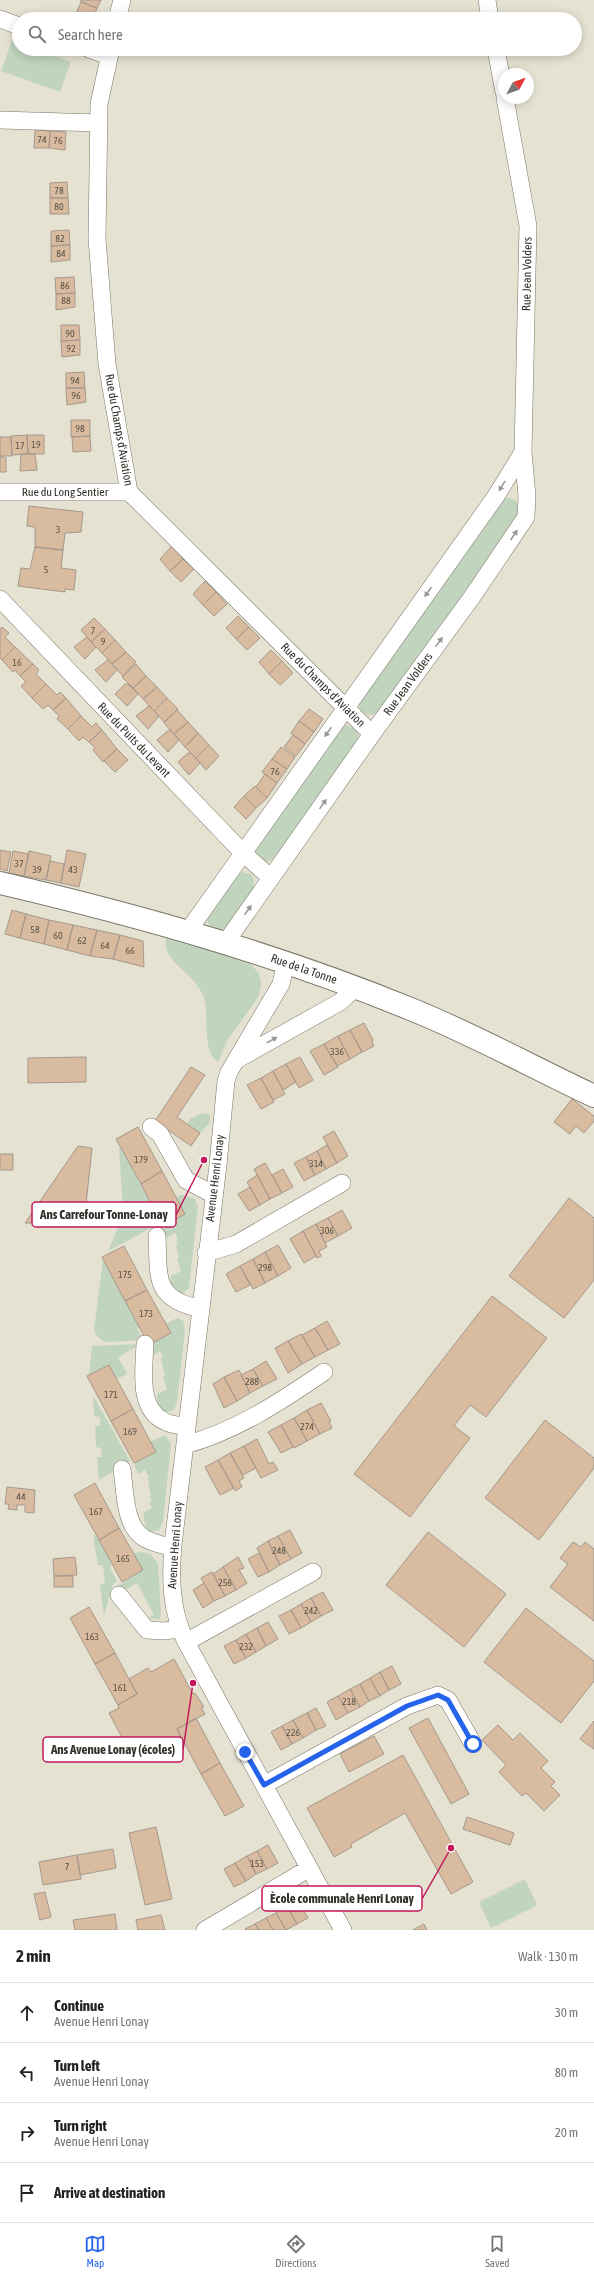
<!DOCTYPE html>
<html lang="en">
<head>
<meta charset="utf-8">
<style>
  :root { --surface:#fff; --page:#f6f6f6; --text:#222; --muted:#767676; --line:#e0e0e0; --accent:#2563eb }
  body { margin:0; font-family:"Asap Condensed",sans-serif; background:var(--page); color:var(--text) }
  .compass { position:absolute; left:498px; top:68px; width:36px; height:36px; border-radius:50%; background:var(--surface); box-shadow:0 2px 10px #0003; rotate:49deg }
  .stop { position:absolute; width:12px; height:12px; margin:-9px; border:3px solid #2563eb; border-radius:50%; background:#fff }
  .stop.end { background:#2563eb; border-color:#fff; box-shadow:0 1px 4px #0008 }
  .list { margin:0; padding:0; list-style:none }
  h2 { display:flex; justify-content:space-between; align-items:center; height:52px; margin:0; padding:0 16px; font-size:17px }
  h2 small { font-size:13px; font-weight:400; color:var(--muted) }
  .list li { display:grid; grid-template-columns:26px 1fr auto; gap:12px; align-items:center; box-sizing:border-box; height:60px; padding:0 16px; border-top:1px solid var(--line) }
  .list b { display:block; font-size:15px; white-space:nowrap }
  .list p { margin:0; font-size:13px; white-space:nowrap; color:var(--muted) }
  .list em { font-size:13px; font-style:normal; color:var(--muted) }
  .icon { flex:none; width:22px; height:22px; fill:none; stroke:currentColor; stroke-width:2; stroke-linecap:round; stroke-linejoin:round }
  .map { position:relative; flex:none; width:594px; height:1930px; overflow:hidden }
  .search { position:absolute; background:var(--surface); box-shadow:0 2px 10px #0003; left:12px; right:12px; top:12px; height:44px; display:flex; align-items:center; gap:10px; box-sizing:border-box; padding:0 14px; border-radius:22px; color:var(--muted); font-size:15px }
  .sheet { height:292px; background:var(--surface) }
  nav { display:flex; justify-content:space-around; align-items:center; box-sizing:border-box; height:56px; border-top:1px solid var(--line); background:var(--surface); font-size:11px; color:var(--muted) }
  nav a { display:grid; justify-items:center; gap:2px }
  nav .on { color:var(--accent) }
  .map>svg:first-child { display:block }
  .green { fill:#c1d4be }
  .building { fill:#d9bb9f; stroke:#a5988d }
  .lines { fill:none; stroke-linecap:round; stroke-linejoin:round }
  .street-casing { stroke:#797567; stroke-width:18 }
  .secondary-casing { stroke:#797567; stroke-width:24 }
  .street { stroke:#fff; stroke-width:17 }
  .secondary { stroke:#fff; stroke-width:22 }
  .oneway { fill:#989894 }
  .route { stroke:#2563eb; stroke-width:5 }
  .labels { text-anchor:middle; stroke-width:4; stroke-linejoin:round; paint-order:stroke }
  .number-label { font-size:10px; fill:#5c5447 }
  .street-label { font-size:12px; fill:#32312a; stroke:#fff }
  .leader { fill:none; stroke:#c2185b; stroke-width:1.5 }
  .callout-dot { fill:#c2185b; stroke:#fff; stroke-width:1.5 }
  .callout { fill:#fff; stroke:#c2185b; stroke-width:1.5 }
  .callout-label { font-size:13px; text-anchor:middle; font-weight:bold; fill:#32312a }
</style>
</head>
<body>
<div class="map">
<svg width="594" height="1930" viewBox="0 0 594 1930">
  <rect width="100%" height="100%" fill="#e5e2d1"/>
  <path class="green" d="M12,41L19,43V49H35L71,62L60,92L1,71Z
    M506,498C518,498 519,505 519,515L379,712C369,719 358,713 359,701L502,500Z
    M346,725L357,730L359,741L276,858L265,862L256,855L255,851L342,726Z
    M240,872L251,874L254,881L253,888L227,927C217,934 206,927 207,916Z
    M166,936L245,960C260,971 266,981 257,999L227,1041L218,1062C201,1051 210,1016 204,998C195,971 161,964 166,936Z
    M202,1113L210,1115V1122L200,1133L187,1124L190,1119Z
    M121,1147L153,1208L151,1210L158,1225L123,1207L119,1149Z
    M182,1195L194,1198L198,1206L189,1288L181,1294L171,1288V1276L181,1271L177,1259L179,1258L176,1246L178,1243L176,1240L178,1238L175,1233L167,1238L162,1229L185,1214L175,1197Z
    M123,1211L155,1226L108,1251L123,1216Z
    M103,1259L139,1327L137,1329L144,1340L107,1342C100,1340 96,1336 94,1330Z
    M177,1318L183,1320L185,1330L177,1402L174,1410L164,1413C158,1406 157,1403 157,1394L167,1389L163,1377L165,1376L161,1358L163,1356L160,1351L152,1356L149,1345L171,1333L166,1324Z
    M141,1344L118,1357L127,1374L117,1379L109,1365L89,1375L92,1346Z
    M93,1395L130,1461L99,1480L97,1457H102L101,1448L96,1447L95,1426H100V1417L94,1416Z
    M165,1435L171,1444L163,1522L159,1530L151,1532L146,1529L143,1513L152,1508L149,1502L152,1501L149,1496L151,1495L148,1484L150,1482L147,1478L149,1477L145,1470L138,1474L134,1463L156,1452L150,1442Z
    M93,1535L97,1537L112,1564L110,1568L117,1581L113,1584L104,1615L100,1585L105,1584L103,1565H98Z
    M142,1552L150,1554L158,1563L161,1615L159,1620L149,1618L154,1615L137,1583L115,1596L116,1587L143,1570L133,1553Z
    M525,1879L537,1905L491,1928L479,1902Z"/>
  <path class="building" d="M81,0H101L97,8L81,2Z
    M81,2L97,8L93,19H82L75,16Z
    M35,130L50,131L49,148H34Z
    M50,131L66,132L65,150L49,148Z
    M67,182L68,198H50V183Z
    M50,198H68L69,214H50Z
    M69,230L70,245L51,246V231Z
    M70,245V260L51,262V246Z
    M74,277L75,293L56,294L55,278Z
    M75,293V307L56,310V294Z
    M61,325H79L80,340L61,341Z
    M80,340V355L62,357L61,341Z
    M84,372L85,388H66V373Z
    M66,388H85L86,402L67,405Z
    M71,420H90V436L71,437Z
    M27,435H44V454H28Z
    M27,435L28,454L12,455L11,436Z
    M90,436L91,451L73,452L72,437Z
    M0,437H11L12,456H0Z
    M21,454H35L37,470L20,471Z
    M0,456L6,458V472H0Z
    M29,506L83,512L81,532L65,533L63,550L35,547V527L27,526Z
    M172,546L183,559L170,571L160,559Z
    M35,547L63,550L61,568L76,570L74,590L65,589V592L18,586L21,568L30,569Z
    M183,559L194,569L181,582L170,571Z
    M205,581L216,592L203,605L193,594Z
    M216,592L227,604L214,616L203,605Z
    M238,616L249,627L236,639L226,628Z
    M94,618L105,629L91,642L81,630Z
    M2,627L9,633L5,637L15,647L2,660L0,658V629Z
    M249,627L260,638L247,650L236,639Z
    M105,629L115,640L102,653L91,642Z
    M87,637L96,647L85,659L74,647Z
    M115,640L126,652L112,664L102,653Z
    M15,647L33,664L20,676L15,670L13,672L2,660Z
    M271,650L282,661L269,674L259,662Z
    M126,652L136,662L123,676L112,664Z
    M108,660L117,670L106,682L95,670Z
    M282,661L293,673L280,685L269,674Z
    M33,664L39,670L36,674L46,684L32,698L21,686L26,682L20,676Z
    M136,664L146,676L133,688L122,677Z
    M146,676L157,687L143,699L133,688Z
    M46,684L57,695L60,692L66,698L53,710L48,705L43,709L32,698Z
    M125,684H128L138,694L127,706L115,694Z
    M157,687L167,698L154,711L143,699Z
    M66,698L81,716L68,729L57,719L59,716L53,710Z
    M167,698L178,709L164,722L154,711Z
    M149,706L159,716L148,729L136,716Z
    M309,709L323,719L314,732L299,721Z
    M177,710L188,722L174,734L164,723Z
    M81,716L92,727L96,723L102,730L89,742L83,737L79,741L68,729Z
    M299,721L314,732L305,744L291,733Z
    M188,722L198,733L185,747L174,734Z
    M170,729L179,740L168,752L157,740Z
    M102,730L117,749L103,762L93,750L95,748L89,742Z
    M198,733L209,745L196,758L185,747Z
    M293,735L305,744L296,756L284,747Z
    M209,745L219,756L206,770L196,758Z
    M281,747L295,757L287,769L272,759Z
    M117,749L128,760L115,772L104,761Z
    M188,753H191L200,763L189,775L178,762Z
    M272,759L287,769L277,783L262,772Z
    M265,774L277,783L267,798L256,787Z
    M255,786L267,798L256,808L244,796Z
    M244,796L256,808L246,819L234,807Z
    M0,850L11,852L7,871L0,869Z
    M67,850L86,854L79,887L61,883Z
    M13,851L29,854L24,876L9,873Z
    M29,851L51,856L46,880L24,876Z
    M50,861L64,864L61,883L46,880Z
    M12,910L26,914L20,938L5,934Z
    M26,914L49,920L44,944L20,938Z
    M49,920L73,925L67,950L44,944Z
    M73,925L97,930L90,956L67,950Z
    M97,930L120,935L113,959L90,956Z
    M120,935L143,941L144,967L113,959Z
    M364,1023L373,1040L372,1042L374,1046L362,1052L350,1030Z
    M350,1030L362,1052L350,1059L338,1036Z
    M338,1036L350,1059L337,1066L324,1044Z
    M324,1044L338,1067L324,1075L310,1051Z
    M86,1057V1082L28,1083V1058Z
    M300,1057L313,1080L299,1088L286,1064Z
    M286,1064L296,1082L283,1090L273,1071Z
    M191,1067L205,1075L177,1117L200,1133L191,1146L155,1121Z
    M273,1071L285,1094L273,1100L261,1078Z
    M261,1078L274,1102L261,1109L247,1085Z
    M572,1099L594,1116V1121L584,1133L576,1126L570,1134L554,1122Z
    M138,1127L162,1171L141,1184L116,1139Z
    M334,1131L348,1156L337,1163L323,1137Z
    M327,1145L337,1163L326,1169L317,1151Z
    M78,1146L92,1148L84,1223H25Z
    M317,1151L326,1169L315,1175L306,1157Z
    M0,1154H13V1170H0Z
    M306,1157L315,1175L304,1181L294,1163Z
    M265,1163L282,1193L270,1199L254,1169Z
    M283,1169L293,1187L282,1193L272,1175Z
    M162,1171L185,1214L163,1227L141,1184Z
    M257,1175L270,1199L260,1205L247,1182Z
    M250,1187L260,1205L249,1211L238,1194Z
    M569,1198L594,1218V1280L564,1318L509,1276Z
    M342,1210L352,1228L338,1236L328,1218Z
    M328,1218L338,1236L325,1243L316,1224Z
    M316,1224L327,1247L319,1251L321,1256L317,1258L303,1231Z
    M303,1231L316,1256L304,1263L290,1239Z
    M278,1245L291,1268L278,1276L265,1252Z
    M124,1246L147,1290L125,1301L102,1257Z
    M265,1252L278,1276L265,1283L253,1259Z
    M253,1259L265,1283L253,1289L240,1266Z
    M240,1266L250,1285L236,1292L226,1274Z
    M147,1290L171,1333L149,1345L125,1301Z
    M492,1296L547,1338L486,1417L470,1405L454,1426L470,1438L410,1517L354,1474Z
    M327,1321L340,1344L328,1350L315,1328Z
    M315,1328L328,1350L315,1357L302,1335Z
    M301,1334L315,1357L302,1364L288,1341Z
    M288,1341L302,1364L288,1373L275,1348Z
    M266,1361L277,1379L263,1386L253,1369Z
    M109,1365L133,1409L111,1421L87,1376Z
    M253,1369L263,1386L250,1393L241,1375Z
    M239,1370L250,1393L237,1401L224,1377Z
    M224,1377L237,1401L224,1408L213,1384Z
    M321,1403L331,1421L329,1422L332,1428L320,1434L307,1410Z
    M133,1409L156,1452L134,1463L111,1421Z
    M307,1410L320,1434L307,1441L294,1418Z
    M294,1418L307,1441L294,1448L281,1425Z
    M545,1420L594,1458V1468L539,1540L485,1498Z
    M281,1425L293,1447L281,1453L268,1432Z
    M257,1439L269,1464L273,1462L278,1470L261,1478L244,1446Z
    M244,1446L256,1468L243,1475L230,1453Z
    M230,1453L244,1478L239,1481L242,1487L235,1491L218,1460Z
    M218,1460L234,1488L220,1495L205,1467Z
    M95,1483L119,1528L99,1540L74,1495Z
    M7,1487L35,1490L34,1513L25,1512V1505H17V1510L8,1509L9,1504H5Z
    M119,1528L143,1570L122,1582L99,1540Z
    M290,1530L302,1553L291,1559L278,1536Z
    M428,1532L506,1594L464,1647L386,1585Z
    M278,1536L291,1559L280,1565L268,1541Z
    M268,1541L280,1565L269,1572L257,1548Z
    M573,1542L581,1547L585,1542L594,1549V1621L550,1587L568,1564L560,1558Z
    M259,1553L269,1572L258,1577L248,1559Z
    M75,1557L77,1575L54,1576L53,1559Z
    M238,1557L244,1568L239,1570L247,1583L236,1590L223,1567Z
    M223,1567L236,1590L225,1596L213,1574Z
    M212,1572L225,1596L214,1601L201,1578Z
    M54,1576H73V1587H54Z
    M204,1583L214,1601L203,1608L193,1590Z
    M323,1592L333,1610L321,1616L311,1598Z
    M311,1598L321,1616L311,1622L301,1604Z
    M301,1604L311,1622L301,1628L291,1610Z
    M89,1607L115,1653L95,1664L70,1618Z
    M526,1608L594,1661V1681L561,1723L484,1662Z
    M291,1610L301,1628L289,1634L279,1616Z
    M268,1622L278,1639L266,1646L257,1628Z
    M257,1628L266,1646L256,1652L246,1634Z
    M246,1634L256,1652L246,1658L236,1640Z
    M236,1640L246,1658L234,1664L224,1646Z
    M115,1653L137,1694L118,1705L95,1664Z
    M174,1659L193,1694L195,1693L204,1707L201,1708L205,1714L177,1729L181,1737L135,1762L109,1713L119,1708L118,1705L137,1694L129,1679L148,1668L151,1672Z
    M392,1666L401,1684L389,1690L380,1672Z
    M380,1672L389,1690L380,1696L370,1678Z
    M370,1678L380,1696L369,1701L360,1684Z
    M360,1684L369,1701L360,1707L350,1689Z
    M350,1689L360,1707L348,1713L338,1696Z
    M338,1696L348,1713L336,1720L327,1702Z
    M316,1708L326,1726L316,1730L307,1713Z
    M307,1713L316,1730L303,1738L293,1720Z
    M196,1718L220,1763L201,1774L177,1729Z
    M428,1718L469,1794L451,1804L409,1728Z
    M293,1720L303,1738L292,1744L282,1726Z
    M594,1721V1749L580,1739Z
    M498,1725L513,1740L520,1733L548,1761L541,1768L555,1782L551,1786L560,1795L544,1811L526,1793L522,1796L499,1772L506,1765L482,1740Z
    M282,1726L292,1744L281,1750L271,1732Z
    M374,1736L384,1754L349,1772L340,1754Z
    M403,1755L473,1882L451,1894L405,1813L351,1844L352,1847L334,1857L307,1808Z
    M220,1763L244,1806L225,1816L201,1774Z
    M467,1817L514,1833L510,1845L463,1829Z
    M156,1827L172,1899L145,1905L129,1833Z
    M268,1845L278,1863L267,1869L257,1851Z
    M113,1849L116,1868L80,1875L77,1855Z
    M257,1851L267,1869L256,1874L247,1856Z
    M77,1855L81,1879L43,1885L39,1862Z
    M247,1856L256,1874L246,1881L235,1863Z
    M235,1863L246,1881L234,1887L224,1869Z
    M45,1892L51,1917L40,1920L34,1894Z
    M298,1900L308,1918L297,1924L287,1906Z
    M287,1906L297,1924L286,1930L276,1913Z
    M276,1913L286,1930H273L266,1918Z
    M115,1914L117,1930H75L73,1920Z
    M161,1915L165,1930H138L136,1920Z
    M266,1918L273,1930H259L255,1924Z
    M255,1924L259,1930H246L245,1929Z
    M424,1924L427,1930H413Z"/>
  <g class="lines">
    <defs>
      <path id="street" d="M487,0L490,19
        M0,19L19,26
        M117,19L122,0
        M89,49L109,56
        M111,49L99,104L97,239L107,364L129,492L372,734
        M496,49L504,92
        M0,120L99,123
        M0,492H129
        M0,599L243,853L271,878
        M188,931L496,496L523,452
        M226,942L372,734L472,597L526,517L527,496L523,452L528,226L505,98
        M286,962L281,984L229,1072L226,1081L218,1165L173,1545C170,1579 171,1611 186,1642L343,1930
        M238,1059L340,1002L356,987
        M151,1127L160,1134L186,1180L214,1195
        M157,1236C159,1278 153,1299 201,1309
        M206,1253L236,1244L342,1183
        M145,1344C144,1369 137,1410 166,1422C172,1425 180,1425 187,1427
        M185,1445C236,1431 280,1402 324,1372
        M122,1469C125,1489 124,1526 144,1538C152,1543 163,1545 173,1548
        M119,1595L147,1630L164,1631L179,1629
        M186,1642L313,1572
        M264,1785L407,1706L438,1695L448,1700L473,1744
        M205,1930L308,1869"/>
      <path id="secondary" d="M0,883C141,916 279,955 413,1010C475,1035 534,1068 594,1096"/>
    </defs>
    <use href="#street" class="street-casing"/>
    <use href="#secondary" class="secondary-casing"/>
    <use href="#street" class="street"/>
    <use href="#secondary" class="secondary"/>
  </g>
  <defs><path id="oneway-solid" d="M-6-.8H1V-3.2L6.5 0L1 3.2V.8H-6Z"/></defs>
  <g class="oneway">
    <use href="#oneway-solid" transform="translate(502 486) rotate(121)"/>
    <use href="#oneway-solid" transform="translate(514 535) rotate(-56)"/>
    <use href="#oneway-solid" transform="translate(428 592) rotate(125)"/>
    <use href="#oneway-solid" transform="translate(439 642) rotate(-54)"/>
    <use href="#oneway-solid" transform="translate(328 732) rotate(125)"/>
    <use href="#oneway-solid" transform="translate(323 804) rotate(-55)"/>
    <use href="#oneway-solid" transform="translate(248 910) rotate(-55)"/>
    <use href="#oneway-solid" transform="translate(272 1040) rotate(-29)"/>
  </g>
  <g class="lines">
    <path class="route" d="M245,1752L264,1785L407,1706L438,1695L448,1700L473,1744"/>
  </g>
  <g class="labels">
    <g class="number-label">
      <text x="42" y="143">74</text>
      <text x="58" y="144">76</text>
      <text x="59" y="194">78</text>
      <text x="59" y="210">80</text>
      <text x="60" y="242">82</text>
      <text x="61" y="257">84</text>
      <text x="65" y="289">86</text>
      <text x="66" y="304">88</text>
      <text x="70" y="337">90</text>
      <text x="71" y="352">92</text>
      <text x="75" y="384">94</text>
      <text x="76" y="399">96</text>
      <text x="80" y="432">98</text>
      <text x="36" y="448">19</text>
      <text x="20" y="449">17</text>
      <text x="58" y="533">3</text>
      <text x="46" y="573">5</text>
      <text x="93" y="634">7</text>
      <text x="103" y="645">9</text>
      <text x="17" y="666">16</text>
      <text x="275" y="775">76</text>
      <text x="19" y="867">37</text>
      <text x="37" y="873">39</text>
      <text x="73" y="873">43</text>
      <text x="35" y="933">58</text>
      <text x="58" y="939">60</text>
      <text x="82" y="944">62</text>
      <text x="105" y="949">64</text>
      <text x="130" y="954">66</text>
      <text x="337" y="1055">336</text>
      <text x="141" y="1163">179</text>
      <text x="316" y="1167">314</text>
      <text x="327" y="1234">306</text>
      <text x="265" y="1271">298</text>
      <text x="125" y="1278">175</text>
      <text x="146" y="1317">173</text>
      <text x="252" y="1385">288</text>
      <text x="111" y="1398">171</text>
      <text x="307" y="1430">274</text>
      <text x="130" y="1435">169</text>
      <text x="21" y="1500">44</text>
      <text x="96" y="1515">167</text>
      <text x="279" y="1554">248</text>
      <text x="123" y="1562">165</text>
      <text x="225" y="1586">256</text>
      <text x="311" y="1614">242</text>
      <text x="92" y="1640">163</text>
      <text x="246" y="1650">232</text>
      <text x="120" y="1691">161</text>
      <text x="349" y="1705">218</text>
      <text x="293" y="1736">226</text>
      <text x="257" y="1867">153</text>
      <text x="67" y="1870">7</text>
    </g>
    <g class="street-label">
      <text transform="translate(527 274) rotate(-89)" y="4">Rue Jean Volders</text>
      <text transform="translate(119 430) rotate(80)" y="4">Rue du Champs d'Aviation</text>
      <text x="65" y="496">Rue du Long Sentier</text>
      <text transform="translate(408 684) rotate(-54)" y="4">Rue Jean Volders</text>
      <text transform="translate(323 685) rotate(45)" y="4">Rue du Champs d'Aviation</text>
      <text transform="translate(134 740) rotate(46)" y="4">Rue du Puits du Levant</text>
      <text transform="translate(304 969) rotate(19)" y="4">Rue de la Tonne</text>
      <text transform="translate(215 1178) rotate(-83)" y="4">Avenue Henri Lonay</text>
      <text transform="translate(175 1545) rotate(-86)" y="4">Avenue Henri Lonay</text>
    </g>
  </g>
  <path class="leader" d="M204 1160L176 1215M193 1683L183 1750M451 1848L422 1899"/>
  <g class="callout-dot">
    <circle cx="204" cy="1160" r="4"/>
    <circle cx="193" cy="1683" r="4"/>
    <circle cx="451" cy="1848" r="4"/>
  </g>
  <g class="callout">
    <rect x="32" y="1202" width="144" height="25" rx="4"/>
    <rect x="43" y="1737" width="140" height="25" rx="4"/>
    <rect x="262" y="1886" width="160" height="25" rx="4"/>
  </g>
  <g class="callout-label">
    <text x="104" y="1219">Ans Carrefour Tonne-Lonay</text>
    <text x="113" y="1754">Ans Avenue Lonay (écoles)</text>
    <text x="342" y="1903">Ècole communale Henri Lonay</text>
  </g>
</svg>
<svg class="compass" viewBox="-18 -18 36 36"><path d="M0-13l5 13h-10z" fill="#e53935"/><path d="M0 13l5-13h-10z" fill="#767676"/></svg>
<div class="stop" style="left:473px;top:1744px"></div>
<div class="stop end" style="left:245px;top:1752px"></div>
<div class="search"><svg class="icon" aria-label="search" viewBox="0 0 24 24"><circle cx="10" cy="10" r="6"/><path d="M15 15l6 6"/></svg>Search here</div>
</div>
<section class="sheet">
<h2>2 min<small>Walk · 130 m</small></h2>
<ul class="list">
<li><svg class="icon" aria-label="ahead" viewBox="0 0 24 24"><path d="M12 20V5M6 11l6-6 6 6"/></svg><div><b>Continue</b><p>Avenue Henri Lonay</p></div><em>30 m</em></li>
<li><svg class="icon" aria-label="left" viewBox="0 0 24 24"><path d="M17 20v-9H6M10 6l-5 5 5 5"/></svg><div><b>Turn left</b><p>Avenue Henri Lonay</p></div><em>80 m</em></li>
<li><svg class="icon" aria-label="right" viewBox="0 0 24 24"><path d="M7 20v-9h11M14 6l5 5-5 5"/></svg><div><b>Turn right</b><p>Avenue Henri Lonay</p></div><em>20 m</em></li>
<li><svg class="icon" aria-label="arrive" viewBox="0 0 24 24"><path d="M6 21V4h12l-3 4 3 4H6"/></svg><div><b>Arrive at destination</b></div></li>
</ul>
</section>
<nav>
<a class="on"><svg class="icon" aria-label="map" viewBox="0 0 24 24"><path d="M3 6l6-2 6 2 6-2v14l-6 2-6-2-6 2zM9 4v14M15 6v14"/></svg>Map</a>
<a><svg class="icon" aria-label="directions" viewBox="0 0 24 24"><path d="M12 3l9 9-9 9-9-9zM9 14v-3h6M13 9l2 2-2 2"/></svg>Directions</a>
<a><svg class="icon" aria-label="saved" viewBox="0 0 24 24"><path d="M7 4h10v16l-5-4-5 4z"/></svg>Saved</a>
</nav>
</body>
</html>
